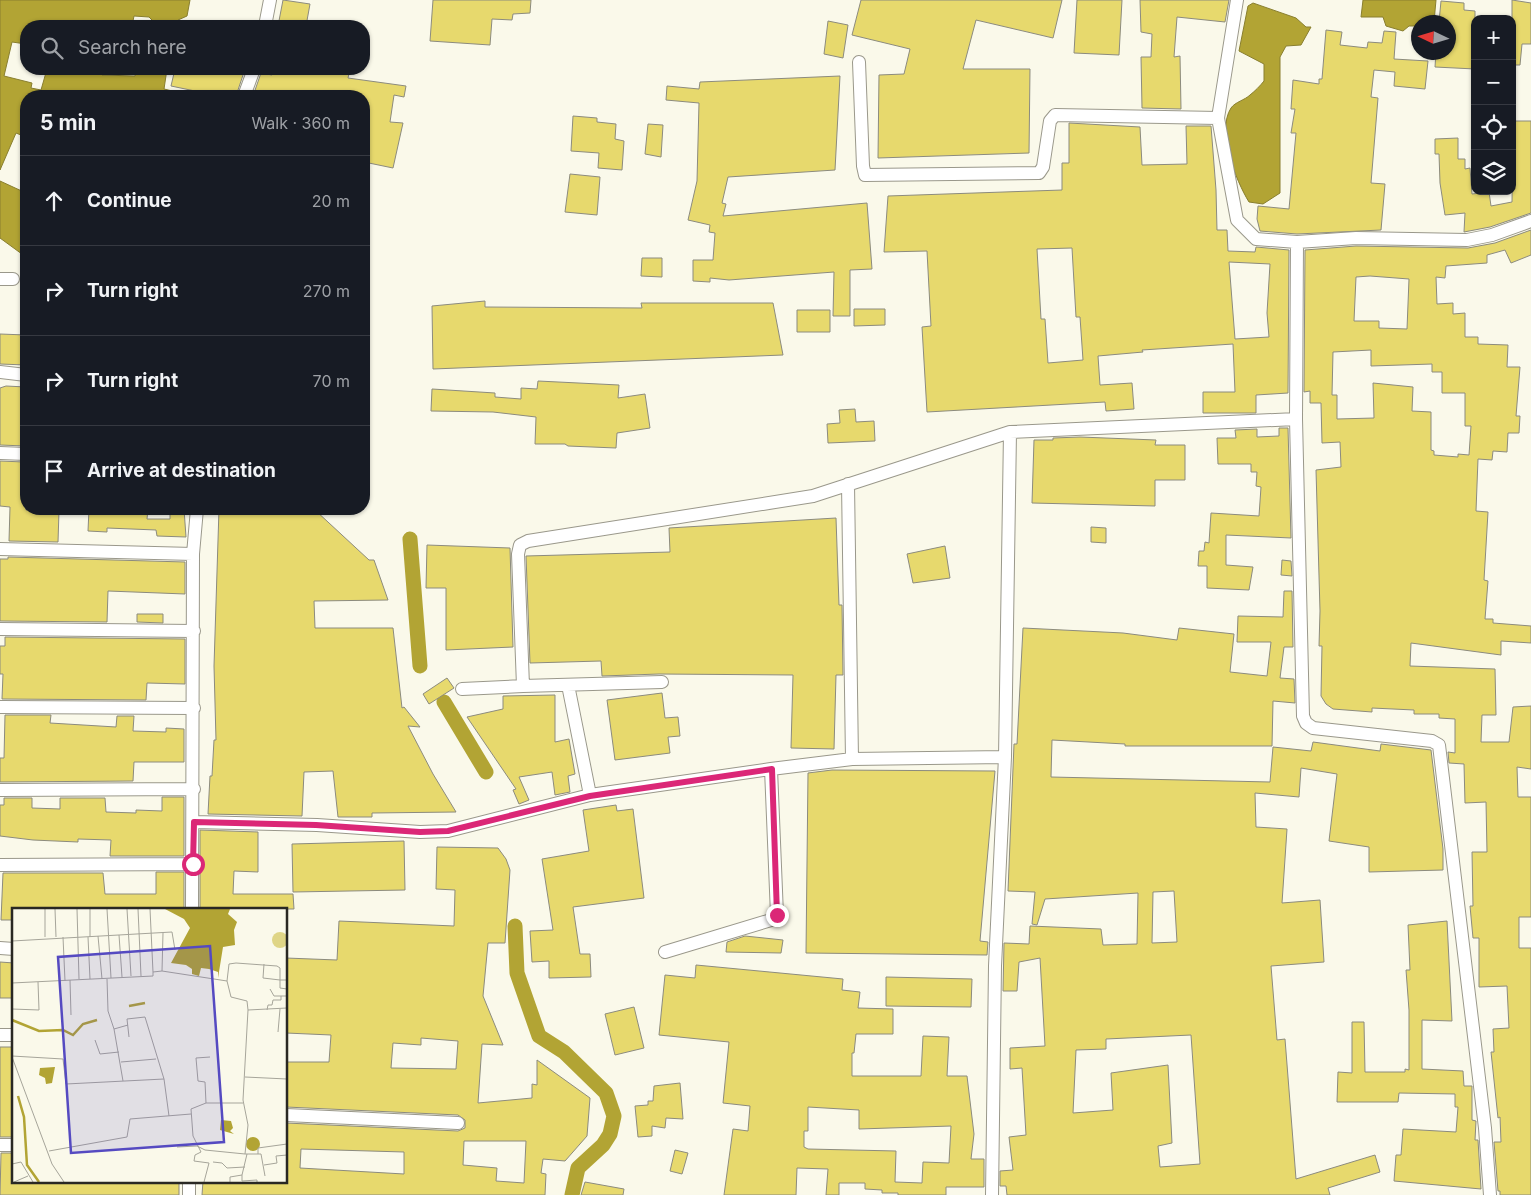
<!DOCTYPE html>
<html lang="en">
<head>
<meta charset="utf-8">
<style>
  :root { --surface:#171b24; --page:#20242c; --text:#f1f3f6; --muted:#9ea1a6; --line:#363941 }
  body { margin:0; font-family:Inter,sans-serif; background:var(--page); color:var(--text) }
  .controls { position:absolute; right:15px; top:15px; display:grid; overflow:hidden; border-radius:10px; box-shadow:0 1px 4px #0004 }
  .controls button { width:45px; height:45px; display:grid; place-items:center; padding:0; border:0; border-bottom:1px solid var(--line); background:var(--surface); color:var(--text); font:25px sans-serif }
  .compass { position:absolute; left:1411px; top:15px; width:45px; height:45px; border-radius:50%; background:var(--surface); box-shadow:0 1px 4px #0004; rotate:274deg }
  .stop { position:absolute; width:15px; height:15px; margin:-11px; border:4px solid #db2777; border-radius:50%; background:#fff }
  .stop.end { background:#db2777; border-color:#fff; box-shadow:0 1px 5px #0008 }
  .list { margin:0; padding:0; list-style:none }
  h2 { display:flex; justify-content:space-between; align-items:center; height:65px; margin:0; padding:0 20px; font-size:21px }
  h2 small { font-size:16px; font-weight:400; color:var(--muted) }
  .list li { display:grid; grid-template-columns:32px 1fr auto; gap:15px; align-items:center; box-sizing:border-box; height:90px; padding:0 20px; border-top:1px solid var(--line) }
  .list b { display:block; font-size:19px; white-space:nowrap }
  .list em { font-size:16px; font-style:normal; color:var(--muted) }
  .icon { flex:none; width:28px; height:28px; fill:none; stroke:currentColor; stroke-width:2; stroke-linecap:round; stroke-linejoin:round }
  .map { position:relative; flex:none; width:1531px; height:1195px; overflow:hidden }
  .search { position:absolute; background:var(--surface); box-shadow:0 1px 4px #0004; left:20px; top:20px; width:350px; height:55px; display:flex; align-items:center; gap:12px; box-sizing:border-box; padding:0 18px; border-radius:20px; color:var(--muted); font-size:19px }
  .panel { position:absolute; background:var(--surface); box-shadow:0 1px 4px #0004; left:20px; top:90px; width:350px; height:425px; border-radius:20px }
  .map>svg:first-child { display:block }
  .water { fill:#b2a434; stroke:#897f2f }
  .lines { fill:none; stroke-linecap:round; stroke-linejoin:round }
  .canal { stroke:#b2a434; stroke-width:15 }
  .building { fill:#e7d96d; stroke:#8c8b7e; fill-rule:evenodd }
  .minor-casing { stroke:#9a988b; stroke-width:14 }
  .minor { stroke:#fff; stroke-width:12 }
  .route { stroke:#db2777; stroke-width:6 }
  .inset-river { fill:none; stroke:#b2a434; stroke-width:2.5 }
  .inset-road { fill:none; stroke:#a6a59a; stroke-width:1 }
  .view { fill:#554ac1; fill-opacity:0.15; stroke:#554ac1; stroke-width:2.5 }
  .inset-edge { fill:none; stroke:#292823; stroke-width:2.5 }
</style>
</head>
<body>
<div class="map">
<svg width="1531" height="1195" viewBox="0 0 1531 1195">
  <rect width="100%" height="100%" fill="#faf9ea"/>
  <path class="water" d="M0,0H190L187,16L178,20L177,26H158L149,17L134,16L132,26H26V44L12,42L4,76L32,83L31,88L41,90L47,69H102V75L135,76L136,69H167L164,89L193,96H26V137L16,133L0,170Z
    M1363,0H1436L1434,22H1418V26H1409L1403,31L1386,26L1383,17H1361Z
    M1253,3L1296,18L1306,27H1311L1301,45L1286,46L1280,57V193L1263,204L1249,202C1236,181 1216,131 1231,108C1235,102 1245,100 1250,95C1255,91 1260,86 1264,81V64L1239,51L1248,6Z
    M0,181L26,193V257L0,238Z"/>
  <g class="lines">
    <path class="canal" d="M410,539L420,666
      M444,702L486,772
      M515,926L517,973L539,1036L564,1052L606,1093L614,1116L610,1134L603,1145L578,1168L572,1195"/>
  </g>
  <path class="building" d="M283,0L310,4L306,26H278Z
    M433,0H531L530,13L513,14L512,20L492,19L490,45L430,41Z
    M861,0H1062L1053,38L976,20L963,69H1030L1029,153L878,158L879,75L904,74L910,49L852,35Z
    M1077,0H1122L1119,55L1074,53Z
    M1140,0H1229L1225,22L1177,17L1174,57L1180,56L1181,109L1142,108L1141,57H1151L1152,34L1141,32Z
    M1512,0L1531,3V44H1522L1520,65H1512Z
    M1441,1L1464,3V10L1475,11V69L1435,67L1436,52H1448V22H1439Z
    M828,21L848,25L843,58L824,54Z
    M1326,30L1342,32L1340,45L1367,48L1368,42L1382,43L1384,31L1396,32L1394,59L1428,61L1425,89L1394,86L1395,72L1374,70L1371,97L1378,98L1371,183L1385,184L1381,230L1297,234L1260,231L1257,219L1258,206L1289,209L1296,133H1291L1295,109H1291L1293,80L1319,84V79H1322Z
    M175,69H245L236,96H219L171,86Z
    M273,69H350L348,78L406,86L404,97L394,95L390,122L403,123L393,168L364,162L366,127H364V96H253L261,73L272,75Z
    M840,76L835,170L728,177L722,203L726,204L723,216L867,203L872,269L850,270V316H833L834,272L729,280L710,278V282L693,281V260H713L715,233L709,232L710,225L688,220L697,181L699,103L666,100L667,86L699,89L700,82Z
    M573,116L597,118V122L616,124L615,139L624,141L622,170L598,168L599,153L571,151Z
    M1513,121H1531V213L1490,227L1464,232L1465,213L1445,215L1440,183L1439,154H1435V139L1458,138V159H1465V169L1470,168L1472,194L1489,192L1491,206L1512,202Z
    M1069,123L1140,127L1142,165L1187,164L1186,126H1211L1216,190L1217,230H1227L1228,251L1255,252L1256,247L1289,250L1288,393L1256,395V413H1203V392H1235L1233,344L1142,350L1143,352L1098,356L1100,385L1132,383L1134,409L1106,411L1105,402L927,412L922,327L931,326L927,251L884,252L888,196L1062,190V163H1069ZM1072,248L1076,317H1080L1083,360L1048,363L1045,319H1041L1037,249ZM1229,262L1270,264L1267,313L1269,337L1235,339Z
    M648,124L663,125L661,157L645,154Z
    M570,174L600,177L597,215L565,212Z
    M1531,230V255L1511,263L1505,250L1487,255V263L1446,266L1445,278L1436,277L1437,304L1453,303V314L1465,313V337H1478V344L1508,345L1507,367H1520L1516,416H1520L1519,433H1508L1507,452L1493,451L1492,460L1478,459L1476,511L1488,512L1484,580L1488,581L1485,619H1493V623L1531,626V643L1501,641V655L1411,643L1410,666L1495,669L1496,715H1482L1481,742H1509L1513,707L1531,706V769L1517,767L1518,797H1531V917H1519V948H1531V1195H1500V1191H1498L1494,1142H1501L1500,1117L1498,1118L1491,1052H1494L1493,1029L1509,1028L1507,986L1479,987V938H1473L1470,906H1473L1472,852H1487L1486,802L1465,803L1464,764L1449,763L1448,752L1455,753V719L1439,718V714H1414V710L1372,708V712L1333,709L1326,704L1321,696L1322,646H1319L1320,611L1316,470L1341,467L1340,442L1322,443L1321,403H1310V391L1304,392L1305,250L1356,246L1468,248L1495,243ZM1370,276L1409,279L1407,329L1379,328V321H1354L1356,277ZM1371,350V366L1432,364V372H1442V393H1465V426H1471L1469,455L1458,454V457L1434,455V451L1431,450V412L1412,411L1413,387L1373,383L1374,418L1337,419V395H1332L1333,352Z
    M642,258H662V277L641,276Z
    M485,301V307L642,308L641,303H773L783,355L433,369L432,306Z
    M854,309H885V325L854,326Z
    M797,310H830V332H797Z
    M0,334L26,335V365L0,364Z
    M538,381L619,385L618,398L645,394L650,428L617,433L616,448L568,446L565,444H535L536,417L493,412L431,411L432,389L495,393V397L521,399V388L537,389Z
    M6,386L26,387L25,446L0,445V388Z
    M855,409L856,422L874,421L875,441L828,443L827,424L840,423L839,410Z
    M1279,428H1288L1291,538L1226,535V565L1253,567L1249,590L1207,588V566H1198L1199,551H1204L1205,542L1209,543L1211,513L1259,516L1261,487L1256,486L1257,472H1251V464H1218L1217,438H1236L1235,430L1257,429V437L1279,436Z
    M1080,437L1156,440L1155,445H1185V480H1155V506L1032,503L1034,440H1053V438Z
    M0,461L24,462V468H26V510L59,511L58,542L9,541L10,507L0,506Z
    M89,509H148L147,519H170V509H184L186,537L157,536L156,530L107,528V532L88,531Z
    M219,509L315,510L369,560H374L388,600L314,601L315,628H393L402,708L404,707L420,727L408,726L433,774L456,812L372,813V817H338L333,771L304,772L302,816L208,814L210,776H212L214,740H216L214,666Z
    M836,518L839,605H842L843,675H836L834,749L791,748L793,675L659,674L602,676L601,661L530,663L526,556L670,552L669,528Z
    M1091,527L1106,528V543L1091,542Z
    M427,545L510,548L513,647L446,650V588H426Z
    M945,546L950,578L913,583L907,554Z
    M8,557L185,562V594L108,591L107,622L0,621V559H8Z
    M1282,560L1291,561L1292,576L1281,575Z
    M1284,591H1292L1293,647H1284L1280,678L1294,679L1295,703L1273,701L1272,746H1125V744L1052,740L1051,777L1270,782L1273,747L1311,751L1313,742L1380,751L1381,744L1431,750L1443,849V870L1369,872V847L1329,841L1337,774L1301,768L1299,797L1255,793L1256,827L1287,829L1282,903L1320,900L1324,962L1271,966L1277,1040L1285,1039L1296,1179L1375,1155L1380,1172L1328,1188L1330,1195H1007L1006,1186H1000V1171L1013,1170L1009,1137L1026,1135L1022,1068L1010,1069V1048L1045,1046L1040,958L1019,962L1017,991H1003L1004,943L1029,944L1030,926L1101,929L1103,945L1137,944L1138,893L1045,899L1037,925L1032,924L1035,892L1008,891L1014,744H1017L1023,628L1123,633L1177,640L1179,628L1234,634L1230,672L1267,676L1271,642H1237L1238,616L1283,617ZM1174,891L1177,942L1152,943L1153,892ZM1191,1035L1200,1164L1160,1167L1158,1146L1172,1143L1168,1065L1111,1073L1113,1110L1073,1113L1076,1050L1106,1049V1039Z
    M137,614H163V623L137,622Z
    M5,637L185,639V684L147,683L146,700L2,699L3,674H0V646H5Z
    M447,678L454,688L429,704L423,694Z
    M662,693L665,718L678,717L680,736L668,737L670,753L615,760L607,700Z
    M555,695V742L569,739L575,774L568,776L570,792L555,795L552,772L519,777L529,800L519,804L513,790L516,789L467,717L503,709V696Z
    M5,715H51L50,723L116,727L117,716H134L133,731L166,732V728L184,729V762H134L133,781L0,782V758H4Z
    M832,770L995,771L980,941L988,942L987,955L806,953L808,773Z
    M162,797H184V856H110L111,840L78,839V842L33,840L0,836V805H4V798H32V808L60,809V798H105L106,812L136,813V810L162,811Z
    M616,805L617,811L633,809L644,898L573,907L580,954H590L591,977L549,978V961L532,962L530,931L553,930L542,859L589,851L583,810Z
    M200,830L258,832V872L234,871L233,894H293L294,909H200Z
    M404,841L405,890L293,892L292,844Z
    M437,847L498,848L506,859L510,870L505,943H488L483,996L503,1045L482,1044L478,1103L532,1098V1084L537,1085V1060L590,1098L587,1136L565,1161L543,1159L541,1173L546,1174L545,1195H202L203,1181H286V1123L458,1131L465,1128V1120L458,1115L286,1107L287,1062H329L331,1035L286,1033V958L337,960L339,921L454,926L455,890L436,889ZM421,1038L458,1041L456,1069L391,1068L393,1043L421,1045ZM464,1141H526L524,1183L496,1181L497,1168L463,1165ZM301,1149L404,1152V1174L300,1168Z
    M156,872H184V909H14V920H1L3,873H103L105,894H156Z
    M1447,921L1452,1021L1422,1020V1069L1463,1071L1464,1086H1472V1120L1476,1121L1475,1140H1478L1481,1189L1394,1181L1396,1155H1401L1403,1129L1456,1132L1458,1107H1455V1094L1399,1093L1398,1102H1337L1338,1072L1352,1073V1022H1364L1365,1072H1405V1069L1409,1070V1010L1406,970H1410L1408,925Z
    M745,936L783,940L781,953L726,952L727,942Z
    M0,962L14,963V998H0Z
    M696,965L843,979L842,990L860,992L858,1008L893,1009V1034H856L854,1053H852V1076H921L923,1036L949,1037L947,1076H967L974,1134L971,1159H984V1187H946V1195H898V1193H882V1190L865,1189V1183H839V1195H826L828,1169L797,1168L796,1195H724L733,1129L748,1131L750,1106L723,1103L729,1042L659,1035L665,975L695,978ZM808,1107L859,1110V1129L951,1126L949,1163L923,1162L922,1183L895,1182L896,1151L808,1149L804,1147V1131H808Z
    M886,977L972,979L971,1007L886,1006Z
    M634,1007L644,1048L615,1055L605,1014Z
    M0,1047H14V1137H0Z
    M680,1083L683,1119L666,1118L665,1128L652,1126V1136L638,1137L635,1106L648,1105V1101H653L654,1086Z
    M675,1150L688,1153L682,1174L670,1171Z
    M1,1153H14V1181H179V1195H0Z
    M585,1182L624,1189L623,1195H581Z"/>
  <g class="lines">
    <defs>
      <path id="minor" d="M1237,0L1218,118L1237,220L1256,239L1297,242L1356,238L1467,240L1492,235L1531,221
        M265,26L270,0
        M859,62L863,166L865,175L1039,173L1043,167L1050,121L1055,115L1218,118
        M244,96L254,69
        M1297,242L1296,419L1303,716L1306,723L1313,728L1432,741L1439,745L1485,1128L1490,1195
        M0,279H13
        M0,372L26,375
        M0,453L26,454
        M848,484L852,759
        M0,549L193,554
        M0,629L194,631
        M662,682L523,686L518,554L520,545L528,541L813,496L1010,432L1296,419
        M568,685L590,795L771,769L852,759L1005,757
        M462,689L523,686
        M0,707L194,708
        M0,790L194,789
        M194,822L317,825L420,832L448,831L590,795
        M0,865L193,864
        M192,909L193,554L197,509
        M0,948L14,949
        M665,952L771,920L777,915L771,769
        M0,1035H14
        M286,1115L458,1123
        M0,1145H14
        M189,1195V1181
        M992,1195L995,966L1005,757L1010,432"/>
    </defs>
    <use href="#minor" class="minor-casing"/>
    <use href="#minor" class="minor"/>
  </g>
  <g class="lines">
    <path class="route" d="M193,864L194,822L316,825L420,832L448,831L590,796L772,769L777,915"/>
  </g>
  <g transform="translate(12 908)">
    <rect width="275" height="275" fill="#faf9ea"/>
    <path d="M260 32a8 8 0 1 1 16 0a8 8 0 1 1-16 0Z" fill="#dfd586"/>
    <path d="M153,1H218L216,6L225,14L222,22L223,37L211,39L206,70V64L197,61L189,60L187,68L180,66V61L174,57L159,55L178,20L172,11ZM28,160L43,159L40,175L34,176L33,170L27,167ZM209,212L219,213L221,220L218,223L222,226L208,222ZM234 236a7 7 0 1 1 14 0a7 7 0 1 1-14 0Z" fill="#b2a434"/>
    <path class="inset-river" d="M117,98L133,95M0,112L27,123L51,122L61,127L71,116L85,112M6,188L12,209L15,257L27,274"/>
    <path class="inset-road" d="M33,1V29M43,1L44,29M65,1L67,71M78,1V29M95,1L99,70M115,1L119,68M126,1L129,68M138,1L141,64M107,27L110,69M86,28L90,71M51,29L53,73M76,29L78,71M0,33L160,24L163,42M252,56L251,70L268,72V80L275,81M150,63L151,25M95,71L96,103L102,121M58,72L59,107M215,73L219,89L235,93L236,102M0,75L141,68V64L150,63L215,73L217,56L224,55L265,58L268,60V72H275M258,81L262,88H275M0,101L27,102L26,74M255,102L256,97H260L261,92H269V88M266,124L268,101M117,129L115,111L133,109L152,171L157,208M83,132L88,146L107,144M0,148L51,151L54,176L152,171M0,149L40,256L52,274M109,154L144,151M233,169L275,171M111,173L102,121L116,117M194,195L193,174L186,173L184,150L198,149M165,239L185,238L193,242L233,246M37,243L115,229L118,211L179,206M246,246V240L275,236M201,254L210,255L215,260L233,259M197,255L182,253L183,247L189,244L181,228L179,201L194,195H231M0,256L9,254L21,274M252,257L265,255L264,248L275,247M230,267V273L245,272V274M253,268L249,246H233L236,217L231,192L236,102L275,100M2,274L16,268M192,274L197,255M218,274V269L230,267L235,246"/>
    <path class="view" d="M198,38L212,234L59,245L46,49Z"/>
    <rect width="275" height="275" class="inset-edge"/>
  </g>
</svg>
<div class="controls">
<button>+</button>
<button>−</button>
<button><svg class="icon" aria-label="locate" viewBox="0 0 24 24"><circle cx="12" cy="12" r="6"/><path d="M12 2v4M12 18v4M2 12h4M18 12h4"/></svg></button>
<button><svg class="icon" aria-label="layers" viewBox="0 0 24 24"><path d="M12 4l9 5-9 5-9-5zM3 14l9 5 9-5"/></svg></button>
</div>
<svg class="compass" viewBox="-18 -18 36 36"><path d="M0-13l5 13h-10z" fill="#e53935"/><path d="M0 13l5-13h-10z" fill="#9ea1a6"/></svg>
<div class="stop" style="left:193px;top:864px"></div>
<div class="stop end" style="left:777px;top:915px"></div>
<div class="search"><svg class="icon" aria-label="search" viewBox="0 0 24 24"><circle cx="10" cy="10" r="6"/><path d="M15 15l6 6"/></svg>Search here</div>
<section class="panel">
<h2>5 min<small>Walk · 360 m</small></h2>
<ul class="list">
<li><svg class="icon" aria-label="ahead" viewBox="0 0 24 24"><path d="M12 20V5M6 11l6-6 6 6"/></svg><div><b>Continue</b></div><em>20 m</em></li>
<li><svg class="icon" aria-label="right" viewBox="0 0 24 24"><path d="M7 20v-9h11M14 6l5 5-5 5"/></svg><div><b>Turn right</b></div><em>270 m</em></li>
<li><svg class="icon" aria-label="right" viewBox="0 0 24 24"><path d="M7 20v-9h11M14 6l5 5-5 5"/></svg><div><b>Turn right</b></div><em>70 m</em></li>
<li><svg class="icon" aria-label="arrive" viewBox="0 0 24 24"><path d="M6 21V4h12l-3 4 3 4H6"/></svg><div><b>Arrive at destination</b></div></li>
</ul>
</section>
</div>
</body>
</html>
